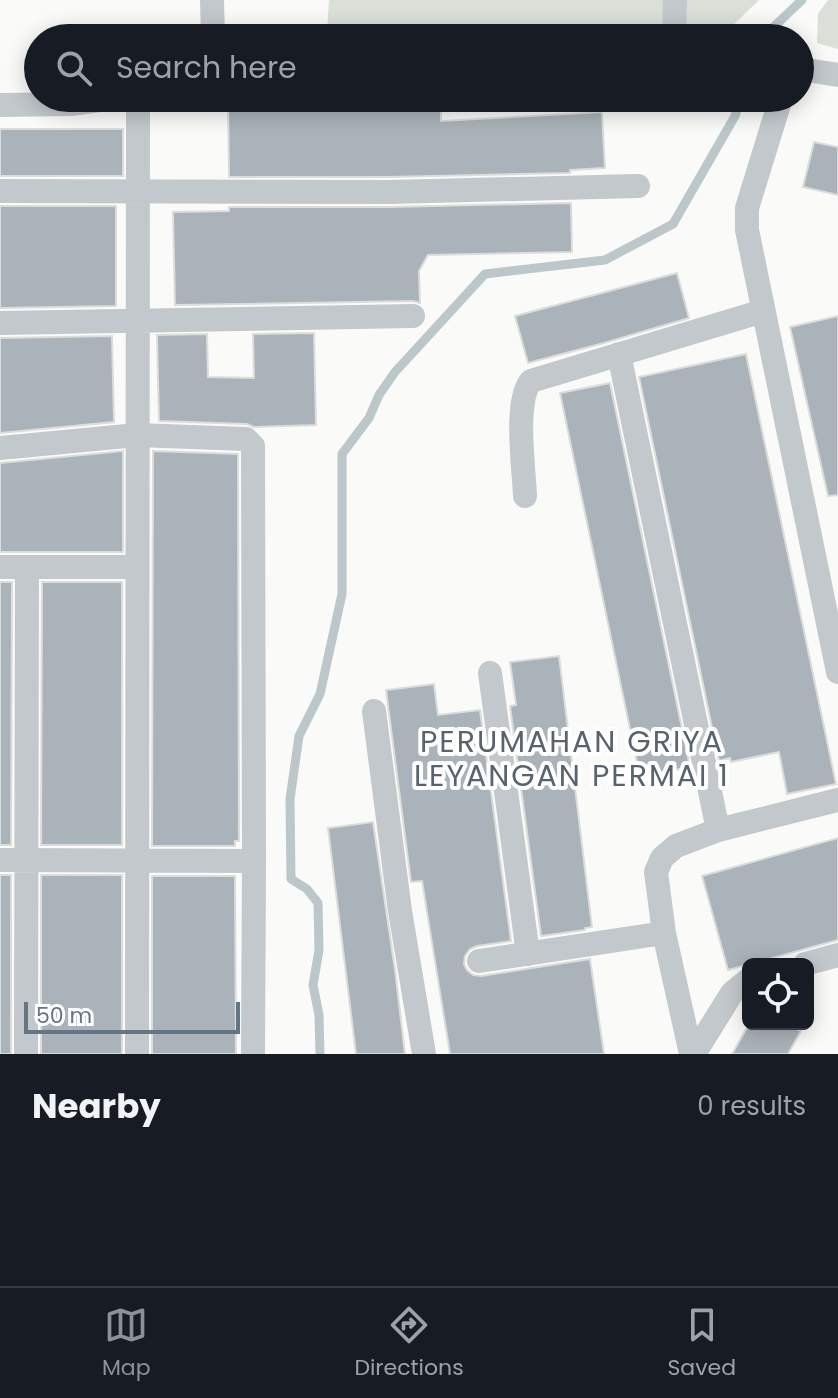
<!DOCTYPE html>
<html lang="en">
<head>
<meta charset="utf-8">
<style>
  :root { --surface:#171b24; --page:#242831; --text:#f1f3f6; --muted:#9ea1a6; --line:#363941; --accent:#8c9099 }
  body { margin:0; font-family:Poppins,sans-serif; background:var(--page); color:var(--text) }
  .controls { position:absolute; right:24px; bottom:24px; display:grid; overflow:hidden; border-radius:12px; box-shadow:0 4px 20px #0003 }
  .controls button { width:72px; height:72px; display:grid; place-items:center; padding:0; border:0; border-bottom:2px solid var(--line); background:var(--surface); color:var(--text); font:40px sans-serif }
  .scale { position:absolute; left:24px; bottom:20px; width:216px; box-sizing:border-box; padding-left:8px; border:4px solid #657683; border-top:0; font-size:22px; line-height:28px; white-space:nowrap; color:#657683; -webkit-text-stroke:6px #fff; paint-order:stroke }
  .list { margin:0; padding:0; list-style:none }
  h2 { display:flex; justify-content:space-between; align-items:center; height:104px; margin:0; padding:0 32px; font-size:34px }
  h2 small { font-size:26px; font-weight:400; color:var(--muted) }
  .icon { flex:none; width:44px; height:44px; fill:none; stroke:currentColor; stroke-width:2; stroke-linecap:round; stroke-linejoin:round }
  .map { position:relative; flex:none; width:838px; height:1054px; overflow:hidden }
  .search { position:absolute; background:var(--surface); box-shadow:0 4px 20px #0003; left:24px; right:24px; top:24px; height:88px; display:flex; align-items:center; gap:20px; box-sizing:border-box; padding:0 28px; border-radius:44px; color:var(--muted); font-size:30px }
  .sheet { height:232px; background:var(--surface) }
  nav { display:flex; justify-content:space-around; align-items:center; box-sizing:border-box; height:112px; border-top:2px solid var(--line); background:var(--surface); font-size:22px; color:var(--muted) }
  nav a { display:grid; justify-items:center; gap:4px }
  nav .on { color:var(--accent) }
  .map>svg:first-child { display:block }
  .green { fill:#dadfd7 }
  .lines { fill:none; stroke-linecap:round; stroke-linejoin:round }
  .stream { stroke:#bbc7cb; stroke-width:9 }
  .building { fill:#aab3b9; stroke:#dcdcda; stroke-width:2 }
  .minor { stroke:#c3c8cc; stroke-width:24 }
  .labels { text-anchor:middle; stroke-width:8; stroke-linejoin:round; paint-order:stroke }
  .neighbourhood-label { font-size:30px; letter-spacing:2px; fill:#57646e; stroke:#fff }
</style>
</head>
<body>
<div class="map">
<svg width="838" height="1054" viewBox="0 0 838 1054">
  <rect width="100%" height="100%" fill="#fafaf8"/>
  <path class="green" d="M329,0H759L720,38H416L412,31L327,34Z
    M828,0H838V49L817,43L818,14Z"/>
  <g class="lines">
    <path class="stream" d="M762,38L802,0
      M320,1054L319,1015L313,985L319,950L318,903L307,889L291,879L290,799L299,736L320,694L342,594V454L369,418L379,395L395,372L485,274L605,260L673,224L735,116L741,98"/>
  </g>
  <path class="building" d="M441,99V121L602,112L605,168L570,170V173L389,177H229L228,102Z
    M0,129H123V176H0Z
    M814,142L838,147V195L803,187Z
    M571,203L572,252L428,255L419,271L420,303L413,301L175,305L173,212L229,211V207H389Z
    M0,206H116V306L0,308Z
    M677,273L689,318L604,343L528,363L515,316Z
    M838,316V495L828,496L790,327Z
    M314,333L316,425L254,427L247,424L159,421L157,335L207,334L208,377L254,378L253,334Z
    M112,336L114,422L0,433V338Z
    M746,354L836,784L787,794L779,752L731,762L730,758L719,761L639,377Z
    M610,383L690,767L640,777L560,393Z
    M123,451V552H0V463Z
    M153,451L238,454L239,841H235V846H152Z
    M0,582H12L11,845H0Z
    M42,582H122V845H41Z
    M559,656L592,927L585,928V930L541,936L510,706L516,705L510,662Z
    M434,684L438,715L480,710L511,941L477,946L470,949L465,956L464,964L467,970L473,975L481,976L590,959L604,1054H450L422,881L411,882L386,690Z
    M373,822L395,970L405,1054H356L328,828Z
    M838,838V940L728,970L702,876Z
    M0,875H11V1054H0Z
    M41,875H122V1054H41Z
    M152,876H235L236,1054H152Z
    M749,1024H788L801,1031L788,1054H732Z"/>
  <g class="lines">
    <path class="minor" d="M212,0L213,38
      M674,38L675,0
      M800,69L838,75
      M781,98L747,208V230L838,672
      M0,105L71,104L114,98
      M0,191L389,192L638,186
      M0,323L413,316
      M619,354L718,830L838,800
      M0,448L137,435L246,439L253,446L254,861
      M525,496C524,469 514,401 531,381L763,311
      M0,567H137
      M490,673L528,954
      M374,711L400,911L424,1054
      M0,860L254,861L253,1054
      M479,961L664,933
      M805,964L838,955
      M26,1054L27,567
      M137,1054L138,98
      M691,1054L664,933L656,872L662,858L676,846L718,830
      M694,1054L732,993L748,980"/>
  </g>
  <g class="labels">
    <g class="neighbourhood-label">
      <text x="572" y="752">PERUMAHAN GRIYA<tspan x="572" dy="34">LEYANGAN PERMAI 1</tspan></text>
    </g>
  </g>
</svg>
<div class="controls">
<button><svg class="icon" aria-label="locate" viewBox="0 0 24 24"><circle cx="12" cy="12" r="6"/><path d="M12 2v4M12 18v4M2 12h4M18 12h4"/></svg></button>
</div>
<div class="scale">50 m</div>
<div class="search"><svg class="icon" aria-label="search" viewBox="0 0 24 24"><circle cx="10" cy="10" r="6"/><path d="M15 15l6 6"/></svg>Search here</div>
</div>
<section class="sheet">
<h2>Nearby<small>0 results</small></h2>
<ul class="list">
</ul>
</section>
<nav>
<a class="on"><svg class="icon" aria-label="map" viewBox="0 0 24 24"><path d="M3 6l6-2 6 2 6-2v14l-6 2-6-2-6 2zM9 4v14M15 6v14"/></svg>Map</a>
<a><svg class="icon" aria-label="directions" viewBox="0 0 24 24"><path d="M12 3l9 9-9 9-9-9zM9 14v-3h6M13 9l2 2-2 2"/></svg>Directions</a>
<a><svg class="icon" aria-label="saved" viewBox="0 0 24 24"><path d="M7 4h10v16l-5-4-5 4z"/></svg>Saved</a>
</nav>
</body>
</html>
